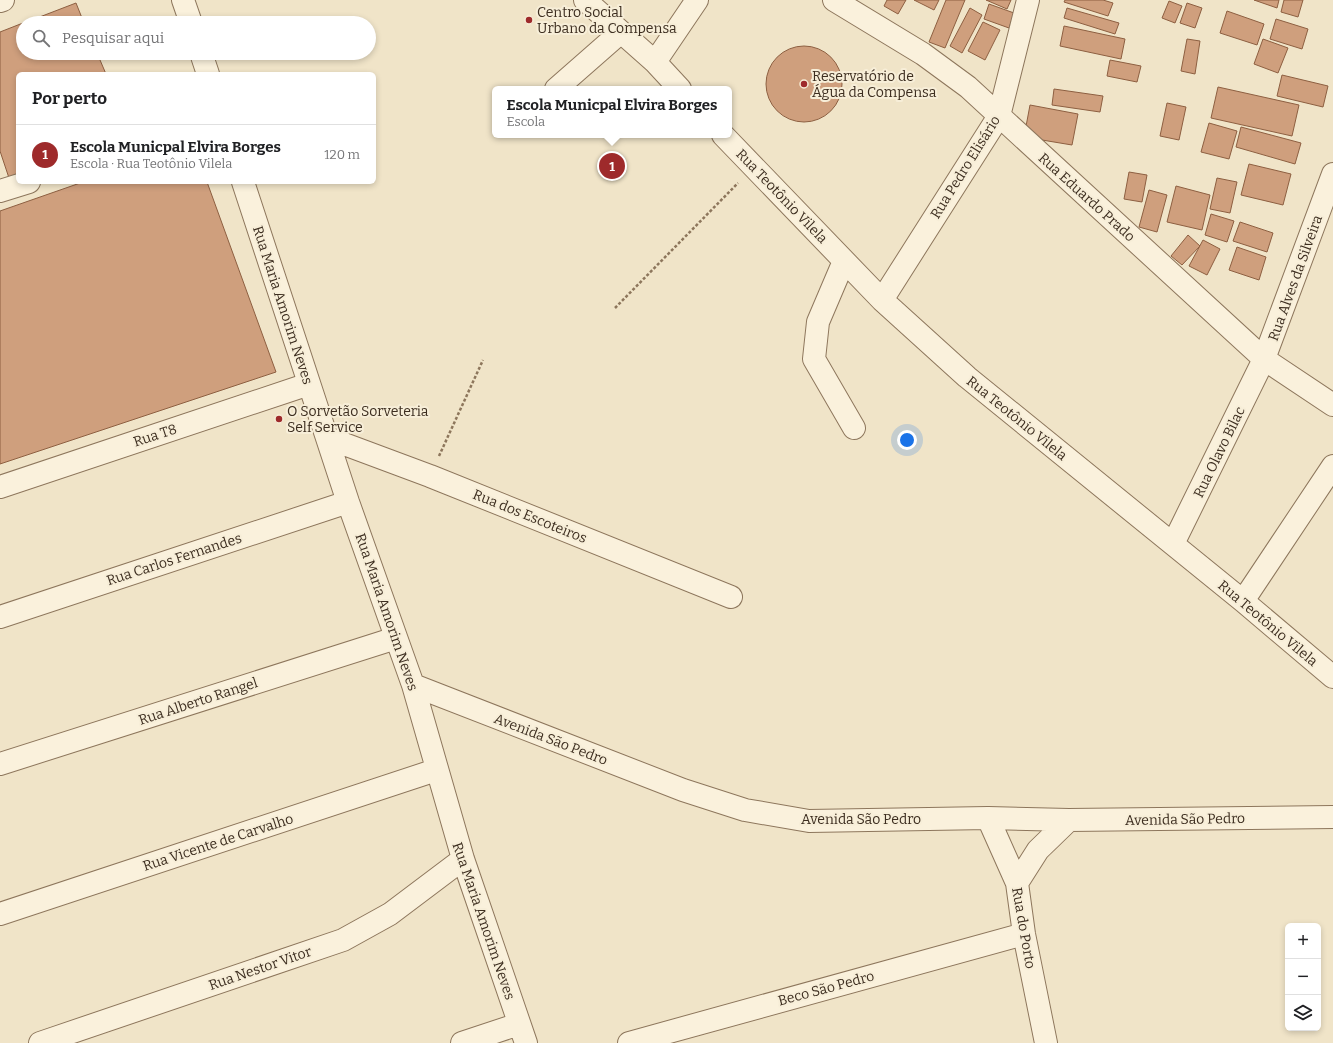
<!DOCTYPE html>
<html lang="pt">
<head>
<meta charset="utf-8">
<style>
  :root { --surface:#fff; --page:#f2f2f2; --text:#202124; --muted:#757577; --line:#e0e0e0; --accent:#9e2a2b }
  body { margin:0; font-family:Bitter,serif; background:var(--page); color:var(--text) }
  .controls { position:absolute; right:12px; bottom:12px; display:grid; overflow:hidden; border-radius:6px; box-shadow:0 2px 6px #0003 }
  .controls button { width:36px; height:36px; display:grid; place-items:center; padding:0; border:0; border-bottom:1px solid var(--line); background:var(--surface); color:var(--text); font:20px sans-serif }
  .you { position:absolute; left:907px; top:440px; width:14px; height:14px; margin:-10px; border:3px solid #fff; border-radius:50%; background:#1a73e8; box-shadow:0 0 0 6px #1a73e833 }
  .badge { display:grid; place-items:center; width:26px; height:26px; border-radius:50%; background:var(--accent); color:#fff; font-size:13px; font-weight:700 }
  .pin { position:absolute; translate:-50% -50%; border:2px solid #fff; box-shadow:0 1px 4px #0006 }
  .popup { position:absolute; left:492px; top:86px; width:240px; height:52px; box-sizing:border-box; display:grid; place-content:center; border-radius:6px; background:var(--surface); filter:drop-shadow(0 1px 3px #0005); font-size:13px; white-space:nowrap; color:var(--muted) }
  .popup b { font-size:15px; color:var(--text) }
  .popup::after { content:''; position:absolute; left:50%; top:100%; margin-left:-8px; border:8px solid transparent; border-top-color:var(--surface) }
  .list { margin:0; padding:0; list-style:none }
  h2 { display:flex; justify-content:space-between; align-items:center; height:52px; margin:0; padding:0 16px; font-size:17px }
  h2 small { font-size:13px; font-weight:400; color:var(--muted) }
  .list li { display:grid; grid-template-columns:26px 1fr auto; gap:12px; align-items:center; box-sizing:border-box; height:60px; padding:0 16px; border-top:1px solid var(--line) }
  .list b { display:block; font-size:15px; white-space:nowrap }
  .list p { margin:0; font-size:13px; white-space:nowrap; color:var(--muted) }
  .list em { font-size:13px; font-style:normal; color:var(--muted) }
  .icon { flex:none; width:22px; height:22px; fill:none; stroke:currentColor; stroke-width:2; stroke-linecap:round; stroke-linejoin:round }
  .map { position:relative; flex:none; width:1333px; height:1043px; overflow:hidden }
  .search { position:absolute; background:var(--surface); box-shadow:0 2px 6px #0003; left:16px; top:16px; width:360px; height:44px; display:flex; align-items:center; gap:10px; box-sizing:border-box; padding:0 14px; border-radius:22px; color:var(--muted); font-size:15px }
  .panel { position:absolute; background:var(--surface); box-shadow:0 2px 6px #0003; left:16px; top:72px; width:360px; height:112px; border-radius:6px }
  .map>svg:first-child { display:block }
  .building { fill:#cf9f7d; stroke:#8d5f41 }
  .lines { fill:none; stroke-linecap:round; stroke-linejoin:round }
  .minor-casing { stroke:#8d765c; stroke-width:24 }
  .path { stroke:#8d765c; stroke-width:2.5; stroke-dasharray:3 2; stroke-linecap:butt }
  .minor { stroke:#faf1dc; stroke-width:22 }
  .poi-dot { fill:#9e2a2b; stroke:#f7eed8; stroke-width:1.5 }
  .labels { text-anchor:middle; stroke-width:4; stroke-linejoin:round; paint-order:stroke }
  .poi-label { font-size:14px; fill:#3d2e20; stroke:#f7eed8; text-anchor:start }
  .street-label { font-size:14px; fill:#3d2e20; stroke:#f7eed8 }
</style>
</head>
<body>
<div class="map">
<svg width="1333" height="1043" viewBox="0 0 1333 1043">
  <rect width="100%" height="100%" fill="#f0e4c8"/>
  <path class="building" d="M887,0H906L898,14L884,6Z
    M914,0H939L934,10Z
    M946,0H965L945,48L929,42Z
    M986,0H1011L1007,9Z
    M1065,0H1103L1113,3L1108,16L1064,2Z
    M1254,0H1279L1277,8Z
    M1284,0H1303L1298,17L1281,12Z
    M1169,1L1182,6L1175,23L1162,18Z
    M76,3L84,23H24Z
    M1187,3L1202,8L1195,28L1180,23Z
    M989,4L1014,13L1009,28L984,19Z
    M970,8L982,15L962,53L950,46Z
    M1067,8L1119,23L1115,34L1064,18Z
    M1227,11L1264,24L1257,45L1220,33Z
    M1276,19L1308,29L1302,49L1270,39Z
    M983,22L1000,30L985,60L968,51Z
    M23,23V53H97L106,74H18V174L9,178L0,151V32Z
    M1064,26L1125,39L1121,59L1060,46Z
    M1187,39L1200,41L1195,74L1181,71Z
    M1263,39L1288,48L1278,73L1254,64Z
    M766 84a38 38 0 1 1 76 0a38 38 0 1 1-76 0Z
    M1110,60L1141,66L1137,82L1107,76Z
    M1282,75L1328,86L1323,107L1277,96Z
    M1218,87L1299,105L1292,136L1211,118Z
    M1054,89L1103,96L1100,112L1052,105Z
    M1167,103L1186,107L1179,140L1160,136Z
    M1030,105L1078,114L1072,145L1024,137Z
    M1209,123L1237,131L1229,159L1201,152Z
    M1241,127L1301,143L1295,164L1236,147Z
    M1249,164L1291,174L1283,205L1241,195Z
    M1129,172L1147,175L1142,202L1124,199Z
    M1217,178L1237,182L1230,213L1210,209Z
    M83,182H207L276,372L0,464V211Z
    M1176,186L1210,195L1202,230L1167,222Z
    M1149,190L1167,195L1157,232L1139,227Z
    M1211,214L1234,221L1227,242L1205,235Z
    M1240,222L1273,233L1267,252L1233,241Z
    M1188,235L1200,246L1182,265L1171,256Z
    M1203,240L1220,249L1207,275L1189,266Z
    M1237,247L1266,257L1259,280L1229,270Z"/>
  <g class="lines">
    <defs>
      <path id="minor" d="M183,0L191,23
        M585,0L655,62
        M834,0L923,54L968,87L1264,359L1333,405
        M0,1L3,0
        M201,53L208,74
        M556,89L621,32
        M680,89L655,62L697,0
        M723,135L882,300L967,377L1243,601L1333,677
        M243,182L348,502L413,685L463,859L526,1043
        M0,191L29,182
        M844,261L818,322L814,359L854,428
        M882,300L999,116L1028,0
        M328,438L430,476L731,597
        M0,487L309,384
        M1173,544L1264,359L1333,174
        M1243,601L1333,466
        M0,617L348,502
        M413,685L683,790L745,810L809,821L988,818L1069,820L1333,817
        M0,764L396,638
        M988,818L1017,883L1024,934L1046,1043
        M1017,883L1038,850L1069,820
        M0,914L436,770
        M40,1043L343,940L390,914L463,859
        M462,1043L519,1024
        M629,1043L1024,934"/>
    </defs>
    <use href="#minor" class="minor-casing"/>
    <path class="path" d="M615,308L738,183
      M439,456L483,360"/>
    <use href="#minor" class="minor"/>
  </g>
  <g class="poi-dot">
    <circle cx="529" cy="20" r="4"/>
    <circle cx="804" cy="84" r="4"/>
    <circle cx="279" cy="419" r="4"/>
  </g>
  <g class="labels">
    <g class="poi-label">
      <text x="537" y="17">Centro Social<tspan x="537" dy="16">Urbano da Compensa</tspan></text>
      <text x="812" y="81">Reservatório de<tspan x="812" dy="16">Água da Compensa</tspan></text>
      <text x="287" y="416">O Sorvetão Sorveteria<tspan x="287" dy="16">Self Service</tspan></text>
    </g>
    <g class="street-label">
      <text transform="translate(965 167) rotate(-58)" y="5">Rua Pedro Elisário</text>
      <text transform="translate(782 196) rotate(46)" y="5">Rua Teotônio Vilela</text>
      <text transform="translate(1087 197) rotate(42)" y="5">Rua Eduardo Prado</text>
      <text transform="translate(1295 278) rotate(-70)" y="5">Rua Alves da Silveira</text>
      <text transform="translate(283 305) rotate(72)" y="5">Rua Maria Amorim Neves</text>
      <text transform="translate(1017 418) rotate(39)" y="5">Rua Teotônio Vilela</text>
      <text transform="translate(155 435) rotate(-18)" y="5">Rua T8</text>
      <text transform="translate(1219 452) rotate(-64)" y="5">Rua Olavo Bilac</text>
      <text transform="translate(530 516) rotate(22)" y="5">Rua dos Escoteiros</text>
      <text transform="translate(174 559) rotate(-18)" y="5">Rua Carlos Fernandes</text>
      <text transform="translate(387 612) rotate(71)" y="5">Rua Maria Amorim Neves</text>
      <text transform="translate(1268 623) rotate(40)" y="5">Rua Teotônio Vilela</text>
      <text transform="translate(198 701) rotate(-18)" y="5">Rua Alberto Rangel</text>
      <text transform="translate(551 739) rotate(21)" y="5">Avenida São Pedro</text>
      <text x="861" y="824">Avenida São Pedro</text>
      <text transform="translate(1185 819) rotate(-1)" y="5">Avenida São Pedro</text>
      <text transform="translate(218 842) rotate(-18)" y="5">Rua Vicente de Carvalho</text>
      <text transform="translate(484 921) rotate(71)" y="5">Rua Maria Amorim Neves</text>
      <text transform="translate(1024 928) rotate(80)" y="5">Rua do Porto</text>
      <text transform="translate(260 968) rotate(-19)" y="5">Rua Nestor Vitor</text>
      <text transform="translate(826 988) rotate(-15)" y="5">Beco São Pedro</text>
    </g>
  </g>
</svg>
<div class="controls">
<button>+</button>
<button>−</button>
<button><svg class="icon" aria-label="layers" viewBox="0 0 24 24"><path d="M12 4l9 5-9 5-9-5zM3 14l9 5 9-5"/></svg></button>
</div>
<div class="you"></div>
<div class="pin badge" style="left:612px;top:166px">1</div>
<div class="popup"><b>Escola Municpal Elvira Borges</b>Escola</div>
<div class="search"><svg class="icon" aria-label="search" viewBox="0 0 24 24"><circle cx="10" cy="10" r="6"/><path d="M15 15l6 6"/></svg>Pesquisar aqui</div>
<section class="panel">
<h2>Por perto<small></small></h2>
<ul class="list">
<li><span class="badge">1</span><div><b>Escola Municpal Elvira Borges</b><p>Escola · Rua Teotônio Vilela</p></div><em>120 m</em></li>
</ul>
</section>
</div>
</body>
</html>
